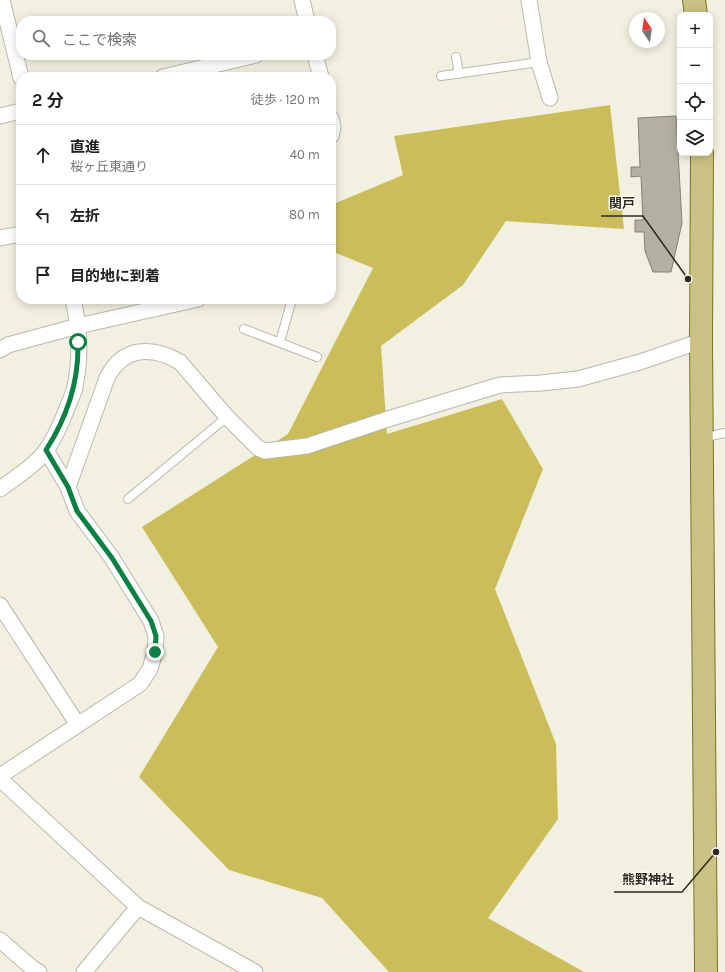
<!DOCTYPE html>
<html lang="ja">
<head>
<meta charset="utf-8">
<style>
  :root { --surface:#fff; --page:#f2f2f2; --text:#202124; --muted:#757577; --line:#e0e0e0 }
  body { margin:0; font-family:Karla,"Noto Sans JP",sans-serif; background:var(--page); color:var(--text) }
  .controls { position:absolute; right:12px; top:12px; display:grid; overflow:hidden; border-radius:8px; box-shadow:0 2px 10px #0003 }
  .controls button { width:36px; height:36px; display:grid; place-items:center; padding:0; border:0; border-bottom:1px solid var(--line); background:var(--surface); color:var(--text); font:20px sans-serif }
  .compass { position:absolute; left:629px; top:12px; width:36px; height:36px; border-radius:50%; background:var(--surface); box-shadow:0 2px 10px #0003; rotate:347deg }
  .stop { position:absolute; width:12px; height:12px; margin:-9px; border:3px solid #0b8043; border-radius:50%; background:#fff }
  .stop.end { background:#0b8043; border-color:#fff; box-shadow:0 1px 4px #0008 }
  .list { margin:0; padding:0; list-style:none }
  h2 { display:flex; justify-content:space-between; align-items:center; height:52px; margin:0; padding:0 16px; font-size:17px }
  h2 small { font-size:13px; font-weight:400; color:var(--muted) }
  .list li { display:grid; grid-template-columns:26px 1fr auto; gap:12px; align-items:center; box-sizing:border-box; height:60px; padding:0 16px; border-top:1px solid var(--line) }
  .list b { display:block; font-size:15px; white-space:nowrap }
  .list p { margin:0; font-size:13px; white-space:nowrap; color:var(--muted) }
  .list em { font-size:13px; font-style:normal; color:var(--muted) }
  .icon { flex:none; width:22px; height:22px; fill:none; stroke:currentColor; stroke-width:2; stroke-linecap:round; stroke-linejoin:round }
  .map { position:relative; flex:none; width:725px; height:972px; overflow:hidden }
  .search { position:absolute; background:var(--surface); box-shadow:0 2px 10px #0003; left:16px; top:16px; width:320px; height:44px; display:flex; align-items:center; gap:10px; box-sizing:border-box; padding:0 14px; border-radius:16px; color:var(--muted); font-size:15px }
  .panel { position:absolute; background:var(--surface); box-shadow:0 2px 10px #0003; left:16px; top:72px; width:320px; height:232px; border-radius:16px }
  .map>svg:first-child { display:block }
  .forest { fill:#cbbe5a }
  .building { fill:#b2b0a1; stroke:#838273 }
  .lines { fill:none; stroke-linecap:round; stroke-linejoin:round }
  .lane-casing { stroke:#bab9aa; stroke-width:10 }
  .street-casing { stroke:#bab9aa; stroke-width:17 }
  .primary-casing { stroke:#7c732a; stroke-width:24 }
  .lane { stroke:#fff; stroke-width:8 }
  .street { stroke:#fff; stroke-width:15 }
  .primary { stroke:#cac282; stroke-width:22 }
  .route { stroke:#0b8043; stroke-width:5 }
  .leader { fill:none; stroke:#2b2a24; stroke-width:1.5 }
  .callout-dot { fill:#2b2a24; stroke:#fffdf1; stroke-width:1.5 }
  .callout-label { font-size:13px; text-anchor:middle; font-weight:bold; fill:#2b2a24; stroke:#fffdf1; stroke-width:3; stroke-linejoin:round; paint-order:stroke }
</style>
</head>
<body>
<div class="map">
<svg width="725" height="972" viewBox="0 0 725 972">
  <rect width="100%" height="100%" fill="#f2f0e0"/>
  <path class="forest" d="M610,105L624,229L506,221L463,285L381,346L387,434L502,399L543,469L495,589L556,744L558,819L488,918L584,972H389L322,898L229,870L139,777L218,647L142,527L288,434L373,268L331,251V205L403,175L394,136Z"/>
  <path class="building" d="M676,116L682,223L671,272H653L645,251L644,232H635V220H643L641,176L631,177V167H640L638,118Z"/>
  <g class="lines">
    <defs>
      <path id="lane" d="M456,57L459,74
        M441,76L539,62
        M244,329L317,357
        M280,342L292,299
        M702,438L725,433
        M128,499L227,417"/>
      <path id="street" d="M2,0L21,78
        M302,0L307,21
        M529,0L539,62L550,98
        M315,55L321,77
        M163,77L256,55
        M0,116L21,111
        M331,118L333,128L331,136
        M0,238L21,234
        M0,350L8,345L78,326L198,299
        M68,487L107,378C123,346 152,346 180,362L227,417L258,448L265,451L307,446L388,419L500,385L541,383L578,379L640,362L701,341
        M0,489C16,477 35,466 47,449C54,439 59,428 64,416C67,408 71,399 74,391C81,361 80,329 73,299
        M0,605L78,725
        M0,776L140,684L150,669L155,652L156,636L151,621L112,558L77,511L68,487L46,450
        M0,779L138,907L255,972
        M0,940L31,967L39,972
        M84,972L138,907"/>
      <path id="primary" d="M694,0L696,15
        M702,153L701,341L706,972"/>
    </defs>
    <use href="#lane" class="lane-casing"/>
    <use href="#street" class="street-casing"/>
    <use href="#primary" class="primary-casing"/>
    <use href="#lane" class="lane"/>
    <use href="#street" class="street"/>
    <use href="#primary" class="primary"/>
  </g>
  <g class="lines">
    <path class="route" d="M78,342C79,382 68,416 46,450L68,487L77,511L112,558L151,621L156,636L155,652"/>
  </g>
  <path class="leader" d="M688 279L643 216H601M716 852L682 892H614"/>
  <g class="callout-dot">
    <circle cx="688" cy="279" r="4"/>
    <circle cx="716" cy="852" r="4"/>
  </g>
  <g class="callout-label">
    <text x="622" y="208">関戸</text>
    <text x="648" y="884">熊野神社</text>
  </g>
</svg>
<div class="controls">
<button>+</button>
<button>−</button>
<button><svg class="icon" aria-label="locate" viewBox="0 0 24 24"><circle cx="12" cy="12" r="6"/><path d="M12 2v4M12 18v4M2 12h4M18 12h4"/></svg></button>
<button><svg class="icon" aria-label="layers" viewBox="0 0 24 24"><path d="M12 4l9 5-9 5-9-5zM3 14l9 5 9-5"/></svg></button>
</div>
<svg class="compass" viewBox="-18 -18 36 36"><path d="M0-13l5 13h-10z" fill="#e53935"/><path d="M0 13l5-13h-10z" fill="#757577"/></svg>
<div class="stop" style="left:78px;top:342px"></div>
<div class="stop end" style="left:155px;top:652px"></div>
<div class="search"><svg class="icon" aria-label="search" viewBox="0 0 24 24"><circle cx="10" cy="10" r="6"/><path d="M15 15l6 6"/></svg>ここで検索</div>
<section class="panel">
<h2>2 分<small>徒歩 · 120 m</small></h2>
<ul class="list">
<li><svg class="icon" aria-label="ahead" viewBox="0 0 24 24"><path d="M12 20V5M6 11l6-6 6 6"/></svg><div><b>直進</b><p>桜ヶ丘東通り</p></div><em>40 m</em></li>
<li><svg class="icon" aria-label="left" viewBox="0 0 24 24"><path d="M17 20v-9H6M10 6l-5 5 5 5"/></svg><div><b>左折</b></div><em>80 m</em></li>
<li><svg class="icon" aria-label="arrive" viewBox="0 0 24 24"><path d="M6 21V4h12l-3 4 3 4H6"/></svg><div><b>目的地に到着</b></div></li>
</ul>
</section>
</div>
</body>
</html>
